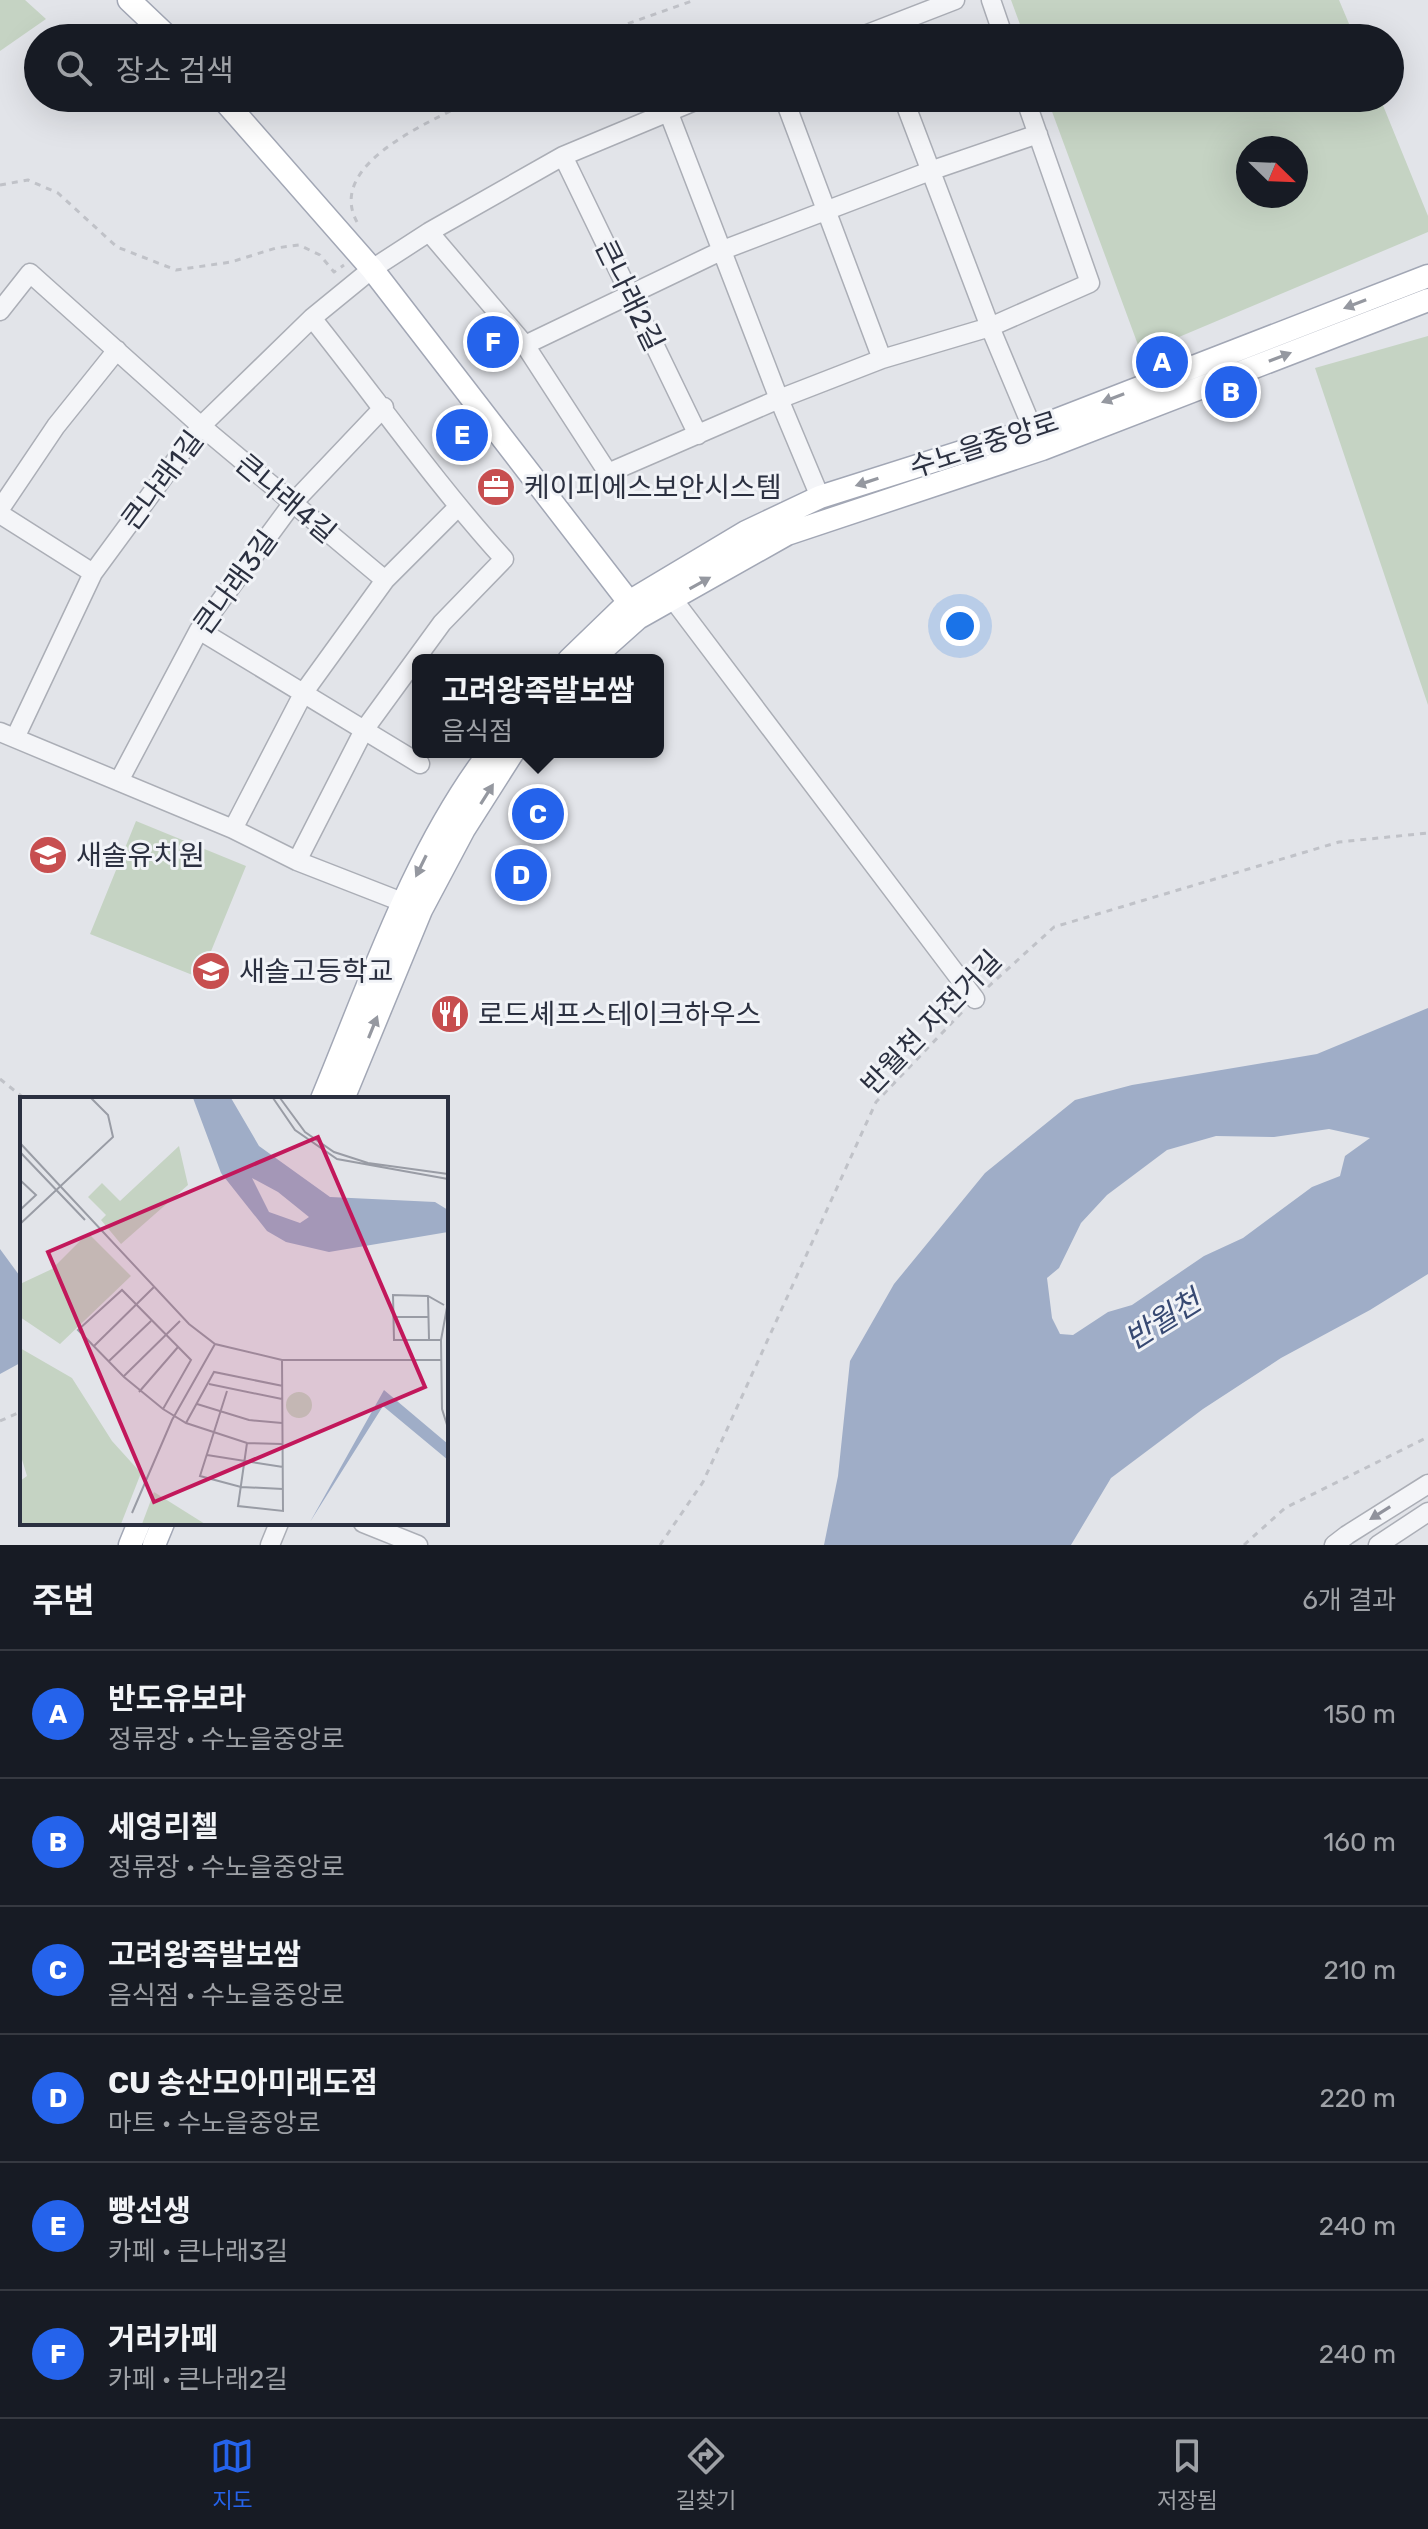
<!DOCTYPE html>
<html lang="ko">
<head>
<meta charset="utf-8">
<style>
  :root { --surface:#171b24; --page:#242831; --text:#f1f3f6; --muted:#9ea1a6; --line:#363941; --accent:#2563eb }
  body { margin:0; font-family:Rubik,"Noto Sans KR",sans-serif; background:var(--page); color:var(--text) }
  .compass { position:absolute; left:1236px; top:136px; width:72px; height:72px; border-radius:50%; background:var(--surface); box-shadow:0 8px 32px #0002; rotate:113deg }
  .you { position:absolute; left:960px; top:626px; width:28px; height:28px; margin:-20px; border:6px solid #fff; border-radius:50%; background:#1a73e8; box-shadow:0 0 0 12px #1a73e833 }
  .badge { display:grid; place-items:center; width:52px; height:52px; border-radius:50%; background:var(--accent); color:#fff; font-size:26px; font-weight:700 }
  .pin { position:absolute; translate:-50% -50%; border:4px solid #fff; box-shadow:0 2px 8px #0006 }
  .popup { position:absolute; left:412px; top:654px; width:252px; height:104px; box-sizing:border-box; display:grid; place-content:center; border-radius:12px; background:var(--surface); filter:drop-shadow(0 2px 6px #0005); font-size:26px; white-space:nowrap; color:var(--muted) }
  .popup b { font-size:30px; color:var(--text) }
  .popup::after { content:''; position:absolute; left:50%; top:100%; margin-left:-16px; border:16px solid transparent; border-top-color:var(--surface) }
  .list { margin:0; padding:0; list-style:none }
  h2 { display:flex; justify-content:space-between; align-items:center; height:104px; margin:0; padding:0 32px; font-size:34px }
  h2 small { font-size:26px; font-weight:400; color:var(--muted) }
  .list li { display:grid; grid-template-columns:52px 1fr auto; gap:24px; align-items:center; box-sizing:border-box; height:128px; padding:0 32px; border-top:2px solid var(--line) }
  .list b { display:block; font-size:30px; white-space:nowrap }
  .list p { margin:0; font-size:26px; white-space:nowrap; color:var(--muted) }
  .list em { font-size:26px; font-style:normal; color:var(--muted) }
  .icon { flex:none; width:44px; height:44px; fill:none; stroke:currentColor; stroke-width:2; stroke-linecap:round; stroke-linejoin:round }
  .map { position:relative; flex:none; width:1428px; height:1545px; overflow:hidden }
  .search { position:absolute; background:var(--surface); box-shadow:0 8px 32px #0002; left:24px; right:24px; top:24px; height:88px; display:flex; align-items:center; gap:20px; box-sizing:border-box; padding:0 28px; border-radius:44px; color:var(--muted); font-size:30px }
  .sheet { height:872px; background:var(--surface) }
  nav { display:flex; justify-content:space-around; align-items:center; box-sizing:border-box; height:112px; border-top:2px solid var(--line); background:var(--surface); font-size:22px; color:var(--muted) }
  nav a { display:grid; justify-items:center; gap:4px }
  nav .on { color:var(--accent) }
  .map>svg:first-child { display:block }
  .green { fill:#c5d3c3; fill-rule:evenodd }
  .water { fill:#9fadc7; fill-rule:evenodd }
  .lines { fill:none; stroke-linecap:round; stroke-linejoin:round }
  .minor-casing { stroke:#abaeb6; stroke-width:21 }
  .major-casing { stroke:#a2a7b5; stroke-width:25 }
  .path { stroke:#c0c2c8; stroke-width:3; stroke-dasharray:6 6; stroke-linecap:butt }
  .minor { stroke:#f4f5f8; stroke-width:18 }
  .major { stroke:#fff; stroke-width:22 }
  .oneway { fill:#9598a0 }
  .oneway2 { fill:#90929c }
  .labels { text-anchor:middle; stroke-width:6; stroke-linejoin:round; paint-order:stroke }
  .street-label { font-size:28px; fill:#2b3040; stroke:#f1f3f7 }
  .poi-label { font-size:28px; fill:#2b3040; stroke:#f1f3f7; text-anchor:start }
  .water-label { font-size:30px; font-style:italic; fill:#374972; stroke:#f1f3f7 }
  .inset-road { fill:none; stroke:#999ca5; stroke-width:2 }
  .view { fill:#c2185b; fill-opacity:0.15; stroke:#c2185b; stroke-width:4 }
  .inset-edge { fill:none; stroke:#2b3040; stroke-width:4 }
</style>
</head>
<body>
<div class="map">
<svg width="1428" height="1545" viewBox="0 0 1428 1545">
  <rect width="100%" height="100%" fill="#e2e4e9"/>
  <path class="green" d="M0,0H25L46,19L0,51Z
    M1011,0H1339L1355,38H1025Z
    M1047,98H1380L1428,216V232L1141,353ZM1296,148V196H1248V148Z
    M1428,336V705L1315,368Z
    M136,821L246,866L200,978L90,934Z"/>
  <path class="water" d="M1428,1008V1274L1370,1310L1281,1358L1203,1409L1111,1478L1071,1545H824L838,1476L850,1361L894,1284L985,1173L1075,1100L1132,1085L1317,1054ZM1329,1129L1370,1138L1345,1156L1340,1176L1312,1187L1243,1238L1204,1256L1132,1305L1108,1312L1073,1335L1060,1334L1052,1318L1047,1278L1059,1268L1081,1223L1107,1195L1167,1150L1216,1136L1274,1137Z
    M0,1249L22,1279V1362L0,1374Z"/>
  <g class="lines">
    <defs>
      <path id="minor" d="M991,0L1004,38
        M857,38L955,0
        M784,98L882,359
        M903,98L990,327L1037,439
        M668,111L779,399L820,497
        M563,156L698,435
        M429,232L525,345L608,473L779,399L882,359L990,327L1090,283L1025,98
        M0,311L30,273L201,426L385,580
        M525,345L723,250L930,171L1038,134
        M0,509L56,426L117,350
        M0,514L93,573
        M666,590L975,999
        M199,630L420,764
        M0,732L233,829L297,861L415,907
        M15,738L93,573L201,426L312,318L372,269L429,232L563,156L702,98
        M119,781L199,630L292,504L384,407
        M233,829L304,692L385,580L457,508
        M297,861L364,730L442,623L504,559C435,483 376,398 312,318
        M363,1523L418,1545
        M270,1545L279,1523
        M1334,1545L1347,1535L1428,1484
        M1378,1545L1428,1512"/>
      <path id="major" d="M129,0L169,38
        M222,98L372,269L629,602L636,615
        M569,660L629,602L746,532L820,497L1031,430L1428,276
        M591,660L638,618L787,534L1042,449L1428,300
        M322,1099C370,984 414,851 490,752
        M343,1099L421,910L464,829L513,752
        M130,1545L139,1523
        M154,1545L163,1523"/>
    </defs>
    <use href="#minor" class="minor-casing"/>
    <use href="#major" class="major-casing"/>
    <path class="path" d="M595,38L613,29L695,0
      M0,185L28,180L58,193L117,247L176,270L231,262L276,248L299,245L320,255L334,272L344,265
      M357,222C324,162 439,118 477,98
      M988,987L1054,927L1339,842L1428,833
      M0,1079L25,1099
      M0,1421L22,1411
      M660,1545L703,1482L876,1102L965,1009
      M1244,1545L1285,1508L1428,1437"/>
    <use href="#minor" class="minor"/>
    <use href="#major" class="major"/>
  </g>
  <defs><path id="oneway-solid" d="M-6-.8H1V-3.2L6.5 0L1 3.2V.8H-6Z" transform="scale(2)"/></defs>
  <g class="oneway">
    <use href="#oneway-solid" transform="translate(1355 304) rotate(159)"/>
    <use href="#oneway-solid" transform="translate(1280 357) rotate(-21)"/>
    <use href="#oneway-solid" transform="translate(1113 398) rotate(159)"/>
    <use href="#oneway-solid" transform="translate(867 482) rotate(162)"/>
    <use href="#oneway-solid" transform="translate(700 583) rotate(-29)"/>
    <use href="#oneway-solid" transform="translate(487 794) rotate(-58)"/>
    <use href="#oneway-solid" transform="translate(421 866) rotate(116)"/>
    <use href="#oneway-solid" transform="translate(373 1027) rotate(-68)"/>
  </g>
  <use class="oneway2" href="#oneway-solid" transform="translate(1380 1513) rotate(148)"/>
  <defs>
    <symbol id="office-disc" viewBox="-11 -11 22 22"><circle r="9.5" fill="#c74e4f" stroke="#f1f3f7"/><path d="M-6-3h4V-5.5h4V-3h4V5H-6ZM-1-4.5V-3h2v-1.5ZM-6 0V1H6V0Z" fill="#fff"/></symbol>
    <symbol id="school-disc" viewBox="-11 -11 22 22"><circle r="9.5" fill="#c74e4f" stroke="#f1f3f7"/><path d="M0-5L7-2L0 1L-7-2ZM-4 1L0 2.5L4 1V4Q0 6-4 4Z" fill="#fff"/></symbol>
    <symbol id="restaurant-disc" viewBox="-11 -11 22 22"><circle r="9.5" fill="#c74e4f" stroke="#f1f3f7"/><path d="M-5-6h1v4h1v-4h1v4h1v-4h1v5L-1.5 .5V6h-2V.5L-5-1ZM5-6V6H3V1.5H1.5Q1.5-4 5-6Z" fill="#fff"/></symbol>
  </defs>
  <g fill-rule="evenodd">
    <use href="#office-disc" x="474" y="465" width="44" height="44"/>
    <use href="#school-disc" x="26" y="833" width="44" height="44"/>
    <use href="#school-disc" x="189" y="949" width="44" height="44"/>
    <use href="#restaurant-disc" x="428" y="992" width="44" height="44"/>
  </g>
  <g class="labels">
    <g class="street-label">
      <text transform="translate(630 295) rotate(64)" y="10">큰나래2길</text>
      <text transform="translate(984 444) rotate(-18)" y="10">수노을중앙로</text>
      <text transform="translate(162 480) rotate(-53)" y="10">큰나래1길</text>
      <text transform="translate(286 498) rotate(40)" y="10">큰나래4길</text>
      <text transform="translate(235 582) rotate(-54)" y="10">큰나래3길</text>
      <text transform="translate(931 1022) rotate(-46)" y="10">반월천 자전거길</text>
    </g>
    <g class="poi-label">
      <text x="524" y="497">케이피에스보안시스템</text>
      <text x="76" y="865">새솔유치원</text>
      <text x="239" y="981">새솔고등학교</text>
      <text x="478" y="1024">로드셰프스테이크하우스</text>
    </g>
    <g class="water-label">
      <text transform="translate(1163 1320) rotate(-32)" y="10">반월천</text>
    </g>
  </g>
  <g transform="translate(20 1097)">
    <rect width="428" height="428" fill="#e2e4e9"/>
    <path d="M159,49L168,88L101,147L81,123L86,118L68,100L82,86L100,104ZM68,136L111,179L40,247L0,220V187L32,172ZM0,251L52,281L92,344L121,376L101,427H0V384L7,379L0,356ZM266 308a13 13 0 1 1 26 0a13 13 0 1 1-26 0ZM134,395L185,427H122Z" fill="#c5d3c3"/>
    <path d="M173,1H211L239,49L310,100L415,105L428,113V135L309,155L266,145L247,134L201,76ZM232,81L258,95L289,120L280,126L249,115ZM364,293L428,347V363L363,309L290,425Z" fill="#9fadc7" fill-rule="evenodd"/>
    <path class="inset-road" d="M253,1L275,33L317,62L428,82M260,1L285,35L314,55L348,66L428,77M0,46L169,227L195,247L262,263H422M0,55L65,123M0,83L16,98L0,113M0,127L93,40L88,18L71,1M408,200L409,242M428,205L421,243L422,312L428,331M374,220H408M421,243H374L373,198L408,199L424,208M74,249L134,190M89,264L131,224M104,279L160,224M189,287L262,302M207,294L180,379L221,390L263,392M119,295L158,250M177,307L229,323L262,326M143,312L171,263L102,193L58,233L104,280L143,312L166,326L227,346L262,347M166,326L194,275L263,289M227,346L218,409L263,414L262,263M187,358L263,370M112,416L152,323L195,247"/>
    <path class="view" d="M298,40L405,290L134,405L28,155Z"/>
    <rect width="428" height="428" class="inset-edge"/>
  </g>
</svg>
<svg class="compass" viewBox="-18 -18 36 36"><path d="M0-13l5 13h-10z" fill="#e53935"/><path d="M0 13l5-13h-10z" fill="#9ea1a6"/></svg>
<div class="you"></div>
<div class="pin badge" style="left:1162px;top:362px">A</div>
<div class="pin badge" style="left:1231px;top:392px">B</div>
<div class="pin badge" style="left:538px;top:814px">C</div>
<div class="popup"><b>고려왕족발보쌈</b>음식점</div>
<div class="pin badge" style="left:521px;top:875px">D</div>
<div class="pin badge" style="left:462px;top:435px">E</div>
<div class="pin badge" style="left:493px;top:342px">F</div>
<div class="search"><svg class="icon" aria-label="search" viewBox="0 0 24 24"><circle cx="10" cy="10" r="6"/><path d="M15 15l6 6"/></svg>장소 검색</div>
</div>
<section class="sheet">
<h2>주변<small>6개 결과</small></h2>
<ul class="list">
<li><span class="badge">A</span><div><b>반도유보라</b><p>정류장 · 수노을중앙로</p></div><em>150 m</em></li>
<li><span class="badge">B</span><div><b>세영리첼</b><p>정류장 · 수노을중앙로</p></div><em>160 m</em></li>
<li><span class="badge">C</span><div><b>고려왕족발보쌈</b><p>음식점 · 수노을중앙로</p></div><em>210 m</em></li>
<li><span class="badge">D</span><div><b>CU 송산모아미래도점</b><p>마트 · 수노을중앙로</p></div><em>220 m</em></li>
<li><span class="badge">E</span><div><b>빵선생</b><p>카페 · 큰나래3길</p></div><em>240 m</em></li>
<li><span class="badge">F</span><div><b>거러카페</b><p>카페 · 큰나래2길</p></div><em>240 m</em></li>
</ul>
</section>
<nav>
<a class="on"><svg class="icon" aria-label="map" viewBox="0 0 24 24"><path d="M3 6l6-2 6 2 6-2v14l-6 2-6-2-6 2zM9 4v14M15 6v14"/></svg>지도</a>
<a><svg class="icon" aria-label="directions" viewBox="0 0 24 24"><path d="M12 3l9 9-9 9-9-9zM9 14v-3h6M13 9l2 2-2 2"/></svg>길찾기</a>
<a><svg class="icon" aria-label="saved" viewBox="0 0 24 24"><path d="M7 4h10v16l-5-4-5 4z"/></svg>저장됨</a>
</nav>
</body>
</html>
